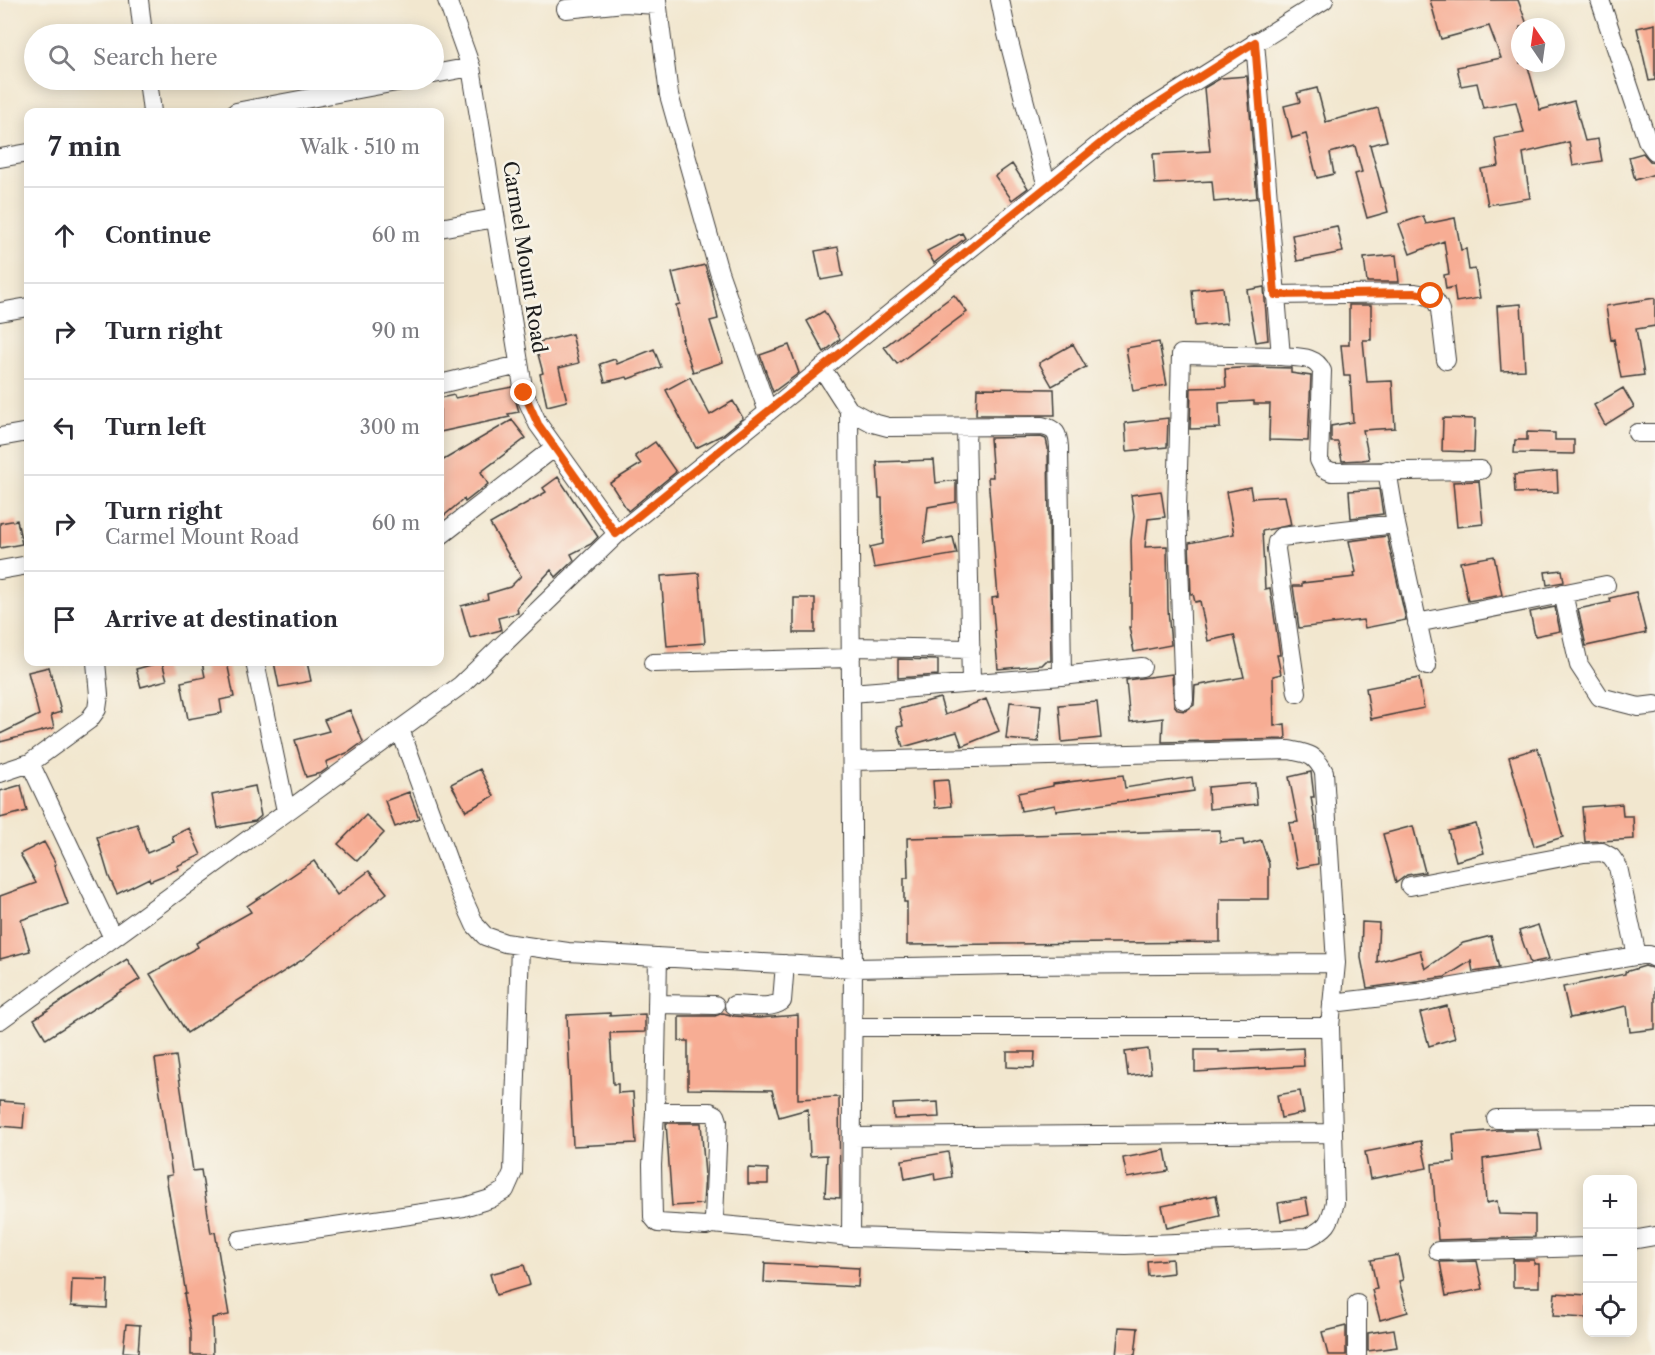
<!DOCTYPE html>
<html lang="en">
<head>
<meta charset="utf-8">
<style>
  :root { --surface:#fff; --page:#f2f2f3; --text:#2b2b33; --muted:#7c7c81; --line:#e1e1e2 }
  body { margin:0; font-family:"Libre Caslon Text",serif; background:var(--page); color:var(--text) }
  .controls { position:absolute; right:18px; bottom:18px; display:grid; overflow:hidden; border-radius:12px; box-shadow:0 3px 15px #0003 }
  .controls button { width:54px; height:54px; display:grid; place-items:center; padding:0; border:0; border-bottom:2px solid var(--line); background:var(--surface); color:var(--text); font:30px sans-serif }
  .compass { position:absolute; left:1511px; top:18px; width:54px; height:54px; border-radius:50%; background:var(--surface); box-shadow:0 3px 15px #0003; rotate:347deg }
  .stop { position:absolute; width:18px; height:18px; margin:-14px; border:4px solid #ea580c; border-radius:50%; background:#fff }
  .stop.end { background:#ea580c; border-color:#fff; box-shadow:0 2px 6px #0008 }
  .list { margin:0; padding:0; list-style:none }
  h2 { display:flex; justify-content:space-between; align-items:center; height:78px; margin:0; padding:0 24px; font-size:26px }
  h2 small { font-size:20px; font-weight:400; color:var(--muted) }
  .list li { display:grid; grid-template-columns:39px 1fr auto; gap:18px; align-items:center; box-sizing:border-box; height:96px; padding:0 24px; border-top:2px solid var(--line) }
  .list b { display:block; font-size:22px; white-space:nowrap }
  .list p { margin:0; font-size:20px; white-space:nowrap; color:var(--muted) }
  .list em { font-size:20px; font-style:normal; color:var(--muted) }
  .icon { flex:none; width:33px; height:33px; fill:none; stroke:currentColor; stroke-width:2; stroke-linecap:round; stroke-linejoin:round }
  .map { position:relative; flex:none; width:1655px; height:1355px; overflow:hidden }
  .search { position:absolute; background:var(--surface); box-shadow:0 3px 15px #0003; left:24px; top:24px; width:420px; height:66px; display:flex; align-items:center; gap:15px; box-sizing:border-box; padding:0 21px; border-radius:33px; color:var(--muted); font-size:22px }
  .panel { position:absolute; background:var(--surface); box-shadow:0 3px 15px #0003; left:24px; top:108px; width:420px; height:558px; border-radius:12px }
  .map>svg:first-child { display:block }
  .building { fill:#f7ad94 }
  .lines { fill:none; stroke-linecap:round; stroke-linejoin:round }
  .minor-casing { stroke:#3c3a37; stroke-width:20 }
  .minor { stroke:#fff; stroke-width:18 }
  .route { stroke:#ea580c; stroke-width:8 }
  .labels { text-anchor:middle; stroke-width:5; stroke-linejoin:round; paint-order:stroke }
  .street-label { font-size:20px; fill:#1c1c1c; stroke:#f7f3e8 }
</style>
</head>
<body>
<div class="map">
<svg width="1655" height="1355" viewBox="0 0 1655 1355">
  <rect width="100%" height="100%" fill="#f7f3e8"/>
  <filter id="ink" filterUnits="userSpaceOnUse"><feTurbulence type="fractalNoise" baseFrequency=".0167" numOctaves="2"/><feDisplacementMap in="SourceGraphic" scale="12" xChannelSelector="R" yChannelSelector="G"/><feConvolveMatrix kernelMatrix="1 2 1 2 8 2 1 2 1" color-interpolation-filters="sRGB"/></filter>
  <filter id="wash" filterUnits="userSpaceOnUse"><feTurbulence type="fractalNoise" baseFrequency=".008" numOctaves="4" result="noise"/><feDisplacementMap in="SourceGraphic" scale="24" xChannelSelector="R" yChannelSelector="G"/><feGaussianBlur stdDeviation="1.35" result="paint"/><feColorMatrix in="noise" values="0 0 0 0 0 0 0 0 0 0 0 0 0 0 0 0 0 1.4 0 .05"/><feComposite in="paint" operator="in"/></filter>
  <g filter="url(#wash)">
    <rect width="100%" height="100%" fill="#f2e7cf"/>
    <g id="blocks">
      <path class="building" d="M1430,0H1518L1528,27H1520V63H1527L1540,110L1574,101L1585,141L1598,139L1602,161L1573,166L1569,142L1523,153L1530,198L1488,205L1481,169L1499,166L1495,138L1524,133L1516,102L1483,108L1477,83L1461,86L1457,67L1501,58L1489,26L1441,39Z
        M1655,24V80L1649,81L1637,28Z
        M1247,76L1257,198L1214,202L1212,181L1155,184L1153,154L1210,151L1204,88L1221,78Z
        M1317,88L1326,122L1378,108L1387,141L1370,145L1388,212L1367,218L1355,174L1362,172L1355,146L1330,153L1334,174L1317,178L1306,134L1292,138L1284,106L1300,102L1297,93Z
        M1643,153L1650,161L1655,162V174L1635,180L1629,157Z
        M1012,164L1028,188L1012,200L995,176Z
        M1423,216L1426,224L1455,218L1461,250L1466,249L1469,270L1475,269L1480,298L1456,302L1454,287L1446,289L1444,275L1449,274L1444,241L1410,254L1399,224Z
        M1337,226L1343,252L1297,261L1292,235Z
        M962,233L965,238L934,263L927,251Z
        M838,247L843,276L821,280L815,251Z
        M1396,255L1399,282H1367L1364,258Z
        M705,265L711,285L718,319L710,321L723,362L693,372L682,339H683L676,305L680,304L672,273Z
        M1223,287L1227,323L1195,326L1192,290Z
        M1264,287L1268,340L1256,342L1247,290Z
        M954,295L967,312L897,364L884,347Z
        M1655,298V326L1636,329L1644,375L1621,378L1614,339L1611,340L1606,306Z
        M1521,304L1525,370L1501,371L1497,306Z
        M1349,305H1371V340H1363L1367,382L1392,381L1395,428L1363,430L1369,459L1362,460L1342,461L1338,442H1331V426L1353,422L1350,376H1344L1341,345H1349Z
        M824,311L840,339L824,352L807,321Z
        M572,334L579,363L559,368L567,401L547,406L540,374L543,373L535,343Z
        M1159,342L1167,385L1133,391L1126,348Z
        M1073,344L1086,367L1052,386L1039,363Z
        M789,345L799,373L773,392L760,355Z
        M654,349L661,367L628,379L627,377L605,382L600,364L615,359L617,364Z
        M1254,367L1291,368V373L1311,376L1308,441L1269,440L1270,404H1254V401L1219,403L1220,428L1190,429L1191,388L1226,387L1225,369Z
        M690,377L710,415L733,401L743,418L722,435L696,448L666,390Z
        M512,387L519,412L508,414L510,417L440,432V398L454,395L455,398Z
        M977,388L1054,389L1055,415H976Z
        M1623,388L1634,407L1605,425L1594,405Z
        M1168,418L1167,447L1127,451L1125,423Z
        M1443,418L1475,419L1474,452L1442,451Z
        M512,420L526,438L481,472L488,484L465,502L464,499L440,519V462Z
        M1527,432L1555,433V440H1574V454L1514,453L1515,440H1527Z
        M1041,437L1046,439L1048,448L1051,661H1046L1042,665L998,669L992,598L998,597L988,477H993L990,438Z
        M655,442L676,472L628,511L610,483L641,464L635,456Z
        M934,460L936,483L956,480V502L928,507L924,543L953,537L957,554L874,568L870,547L883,544L882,498H879L877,462Z
        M1557,471L1558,492L1515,493L1514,475Z
        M558,477L598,537L591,544L571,554L574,560L556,577L551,570L517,607L518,613L498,618L501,630L470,638L461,606L488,599L487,594L510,587L521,576L490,524L546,492L543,488Z
        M1479,481L1483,524L1457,527L1453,482Z
        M1250,487L1252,498L1285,496L1291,525L1262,531L1265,589L1270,588L1280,655H1277L1281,674L1273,676L1274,726L1285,724L1286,739L1162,742L1163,718L1130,722L1126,680L1172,674L1174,705L1178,710L1185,711L1194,705L1195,686L1244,677L1234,635L1208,641L1200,601L1195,602L1193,594H1191L1189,543L1234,534L1226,492Z
        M1379,489L1383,514L1351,518L1349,491Z
        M1161,491L1165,517L1148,519L1145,547L1167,546L1168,609L1171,645L1134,652L1129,627H1131V585H1132L1131,541L1134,516L1131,495Z
        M17,520L22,544L0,548V523Z
        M1387,536L1406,620L1365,628L1363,620L1299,628L1293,586H1302V583L1355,577L1354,573L1356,572L1349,541Z
        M1494,556L1502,595L1468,601L1460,562Z
        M1562,570L1564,582L1547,585L1545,572Z
        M699,573L705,643L667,646L661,576Z
        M1636,592L1646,633L1586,646L1578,609L1611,602L1610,598Z
        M794,598H815V633H794Z
        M1555,607L1560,631L1535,636L1530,612Z
        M898,659L938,660V675L898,678Z
        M162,662L167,680L141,687L136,669Z
        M202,662H227L234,697L220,700L222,713L188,719L181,682L205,677Z
        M274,662H307L311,681L279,687Z
        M49,667L61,712L51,715L54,728L0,742V734L39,715L28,672Z
        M1419,678L1424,708L1371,719L1366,688Z
        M940,698L945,715L986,699L999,731L962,746L957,732L903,747L897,727L903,726L899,709Z
        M1010,702L1041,705L1038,742L1006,739Z
        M1097,702L1101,738L1062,742L1059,705Z
        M350,710L363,742L349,752L326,762L328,768L321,773L306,777L295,740L329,731L324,720Z
        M1538,748L1563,837L1534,846L1509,757Z
        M480,769L494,796L466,811L451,784Z
        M1311,772L1314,797H1311L1316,827L1318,864L1297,868L1289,823L1298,822L1289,777Z
        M1123,775L1125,788L1192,777L1194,791L1056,811L1055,805L1021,811L1018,793L1053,786V784Z
        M948,780L951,806L935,808L933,781Z
        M1255,783L1257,804L1209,809L1208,787Z
        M21,785L27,811L0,818V791Z
        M255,786L261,816L255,821L218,828L212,795Z
        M409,792L419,818L395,827L385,801Z
        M1622,804L1623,816H1633L1634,839L1585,842L1582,807Z
        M366,815L384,833L357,861L338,844Z
        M137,824L147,853L174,842L172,836L189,828L201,855L177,866L179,869L150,881L149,878L117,894L109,877L97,837Z
        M1476,824L1484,853L1456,861L1448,831Z
        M1413,826L1425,872L1407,875L1396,883L1383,834Z
        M1220,830V842L1243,840L1244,845L1261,840L1269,864V899H1220V942L907,945V902H904V878H908L907,838Z
        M44,842L56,864L54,865L68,904L21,920L30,951L0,959V896L36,883L20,854Z
        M314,861L337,895L369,871L387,893L302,960L187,1033L150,974L198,947L196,943L251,912L247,906Z
        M1362,922L1379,923L1377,962L1420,950L1425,969L1463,943L1491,936L1499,968L1473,972L1471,961L1445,977L1367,988L1361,958Z
        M1538,925L1549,959L1530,963L1519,931Z
        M127,959L140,979L46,1039L34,1019Z
        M1645,966L1655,969V1029L1630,1032L1627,1006L1570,1018L1563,987L1625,974V972Z
        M1447,1006L1455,1038L1429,1046L1420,1013Z
        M610,1013V1016L645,1014V1032L610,1033L613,1084H618V1093L633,1092L636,1143L573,1146L567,1015Z
        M723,1013L734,1016L759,1018L798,1015V1099L839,1097L840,1198L825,1197L827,1155L810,1156L808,1109L779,1117L772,1090L688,1089V1041H679V1016H715Z
        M1303,1048L1304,1066L1195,1072V1050H1219V1052Z
        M1148,1049L1151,1073L1128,1076L1125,1052Z
        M1007,1052H1035L1034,1068L1007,1067Z
        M176,1056L193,1171L201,1170L211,1233L215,1232L229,1315L212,1318L213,1355H191V1333L184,1294H186L166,1176L172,1175L155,1059Z
        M1300,1091L1304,1113L1281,1118L1277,1095Z
        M0,1101L25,1103L23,1128L0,1126Z
        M938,1102L939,1117L894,1119L893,1104Z
        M666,1123H701L705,1175L703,1204L672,1206Z
        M1498,1130H1538L1542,1150L1483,1159L1486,1203L1497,1201L1499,1214L1535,1215V1237L1438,1240L1432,1164L1455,1162L1453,1134Z
        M1421,1141L1427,1168L1370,1179L1365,1152Z
        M1165,1150L1169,1171L1127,1178L1123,1158Z
        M948,1152L952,1177L935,1180L934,1173L905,1179L902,1160Z
        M748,1168L768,1169V1184H748Z
        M1216,1195L1220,1216L1167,1228L1162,1206Z
        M1306,1198L1309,1215L1281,1221L1278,1203Z
        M1398,1255L1403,1280L1399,1281L1408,1312L1380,1320L1372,1290L1377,1289L1371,1260Z
        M1172,1259L1173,1273L1148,1276L1147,1261Z
        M1513,1260H1534V1264H1539V1287H1513Z
        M1477,1261L1483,1289L1446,1296L1440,1262Z
        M765,1263L859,1268L858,1287L764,1282Z
        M524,1265L530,1285L496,1295L490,1274Z
        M72,1279L108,1280L107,1308L71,1306Z
        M1555,1293L1587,1295V1318L1553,1316Z
        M126,1324L140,1325L138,1353L123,1352Z
        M1346,1326V1355H1328L1322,1332Z
        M1119,1327L1138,1328L1135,1355H1116Z
        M1394,1329L1397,1347L1368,1351V1333Z"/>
    </g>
  </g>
  <g filter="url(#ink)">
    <use href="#blocks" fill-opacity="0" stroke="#3c3a37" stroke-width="1.5"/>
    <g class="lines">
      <defs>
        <path id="minor" d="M139,0L143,34
          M447,0L471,67L524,393L538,424L617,534
          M657,0L669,95L719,272L768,412
          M1000,0L1007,34L1047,187
          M1600,0L1647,140L1655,151
          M566,9L624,3L657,5
          M434,74L471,67
          M148,80L152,112
          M236,112L407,80
          M0,158L28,153
          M440,228L495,218
          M1275,295L1415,293C1428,295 1435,296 1440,310L1446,360
          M0,312L28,307
          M1281,356C1297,358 1315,355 1322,371L1319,460L1323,468L1332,472L1481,470
          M822,368L849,410L873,423L888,427L1042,426C1056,429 1058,434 1059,447L1062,676
          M440,384L519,365
          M849,410L853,968L851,1237
          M966,427L971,683
          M1637,433H1655
          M0,437L28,432
          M1387,470L1396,524L1427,666
          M440,536L555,447
          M0,570L28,565
          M1563,593L1579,665L1600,697L1639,707L1655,705
          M1417,623L1606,585
          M851,647L971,649
          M255,662L286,811
          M653,663L851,658
          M851,693L1062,676L1142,667
          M1297,693L1276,549L1277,542L1281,537L1396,524
          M1184,700L1177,509L1181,354L1281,356L1255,42
          M400,729L456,883L475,925L485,936L505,943L568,952L853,968L1014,965L1336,963
          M30,763L113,938
          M0,773L30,763L89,720L97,709L99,695L96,662
          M1410,886L1584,853L1602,852L1611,857L1618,867L1637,956
          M658,957L655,1112L652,1165L653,1217L658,1223L706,1226L712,1224L851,1237L1125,1245L1307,1238C1327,1228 1330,1224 1335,1202L1330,1027L1336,963L1324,772C1315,754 1309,754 1289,750L852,761
          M1332,1003L1417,993L1642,955H1649L1655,958
          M657,1004L715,1005
          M734,1005C749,1005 770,1010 782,1001L785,964
          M0,1020L461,685L617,534L1117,130L1324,0
          M853,1027H1330
          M655,1112H710L716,1115L718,1121L714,1219L712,1224
          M1496,1119L1655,1118
          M852,1137L1333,1133
          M240,1240L464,1207L490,1199L505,1190L513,1172L520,945
          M1632,1240L1655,1236
          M1438,1251L1588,1247
          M1357,1355V1304"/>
      </defs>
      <use href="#minor" class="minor-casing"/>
      <use href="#minor" class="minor"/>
    </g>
  </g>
  <g class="lines" filter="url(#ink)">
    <path class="route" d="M524,393L538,424L616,534L1117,130L1255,42L1275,295L1414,293L1431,296"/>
  </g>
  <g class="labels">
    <g class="street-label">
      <text transform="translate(525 257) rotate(81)" y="7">Carmel Mount Road</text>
    </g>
  </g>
</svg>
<div class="controls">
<button>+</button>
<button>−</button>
<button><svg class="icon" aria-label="locate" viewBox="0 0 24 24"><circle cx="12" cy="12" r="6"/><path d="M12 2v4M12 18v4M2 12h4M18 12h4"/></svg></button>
</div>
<svg class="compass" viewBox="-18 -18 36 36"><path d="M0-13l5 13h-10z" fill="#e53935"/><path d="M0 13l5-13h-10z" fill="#7c7c81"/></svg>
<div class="stop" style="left:1431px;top:296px"></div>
<div class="stop end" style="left:524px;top:393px"></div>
<div class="search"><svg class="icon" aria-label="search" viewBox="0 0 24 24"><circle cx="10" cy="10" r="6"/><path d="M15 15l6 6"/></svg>Search here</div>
<section class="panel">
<h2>7 min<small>Walk · 510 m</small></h2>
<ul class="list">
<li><svg class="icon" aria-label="ahead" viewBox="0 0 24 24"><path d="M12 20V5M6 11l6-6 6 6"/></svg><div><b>Continue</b></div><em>60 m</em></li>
<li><svg class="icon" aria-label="right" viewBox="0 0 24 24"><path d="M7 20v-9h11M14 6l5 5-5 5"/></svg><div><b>Turn right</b></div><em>90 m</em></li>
<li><svg class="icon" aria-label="left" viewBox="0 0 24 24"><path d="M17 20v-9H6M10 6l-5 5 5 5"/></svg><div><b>Turn left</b></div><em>300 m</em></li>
<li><svg class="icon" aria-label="right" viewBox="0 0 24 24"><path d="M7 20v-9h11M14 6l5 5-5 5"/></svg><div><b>Turn right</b><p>Carmel Mount Road</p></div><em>60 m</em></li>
<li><svg class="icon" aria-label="arrive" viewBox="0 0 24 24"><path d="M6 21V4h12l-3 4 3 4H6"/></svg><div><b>Arrive at destination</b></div></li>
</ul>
</section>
</div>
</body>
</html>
